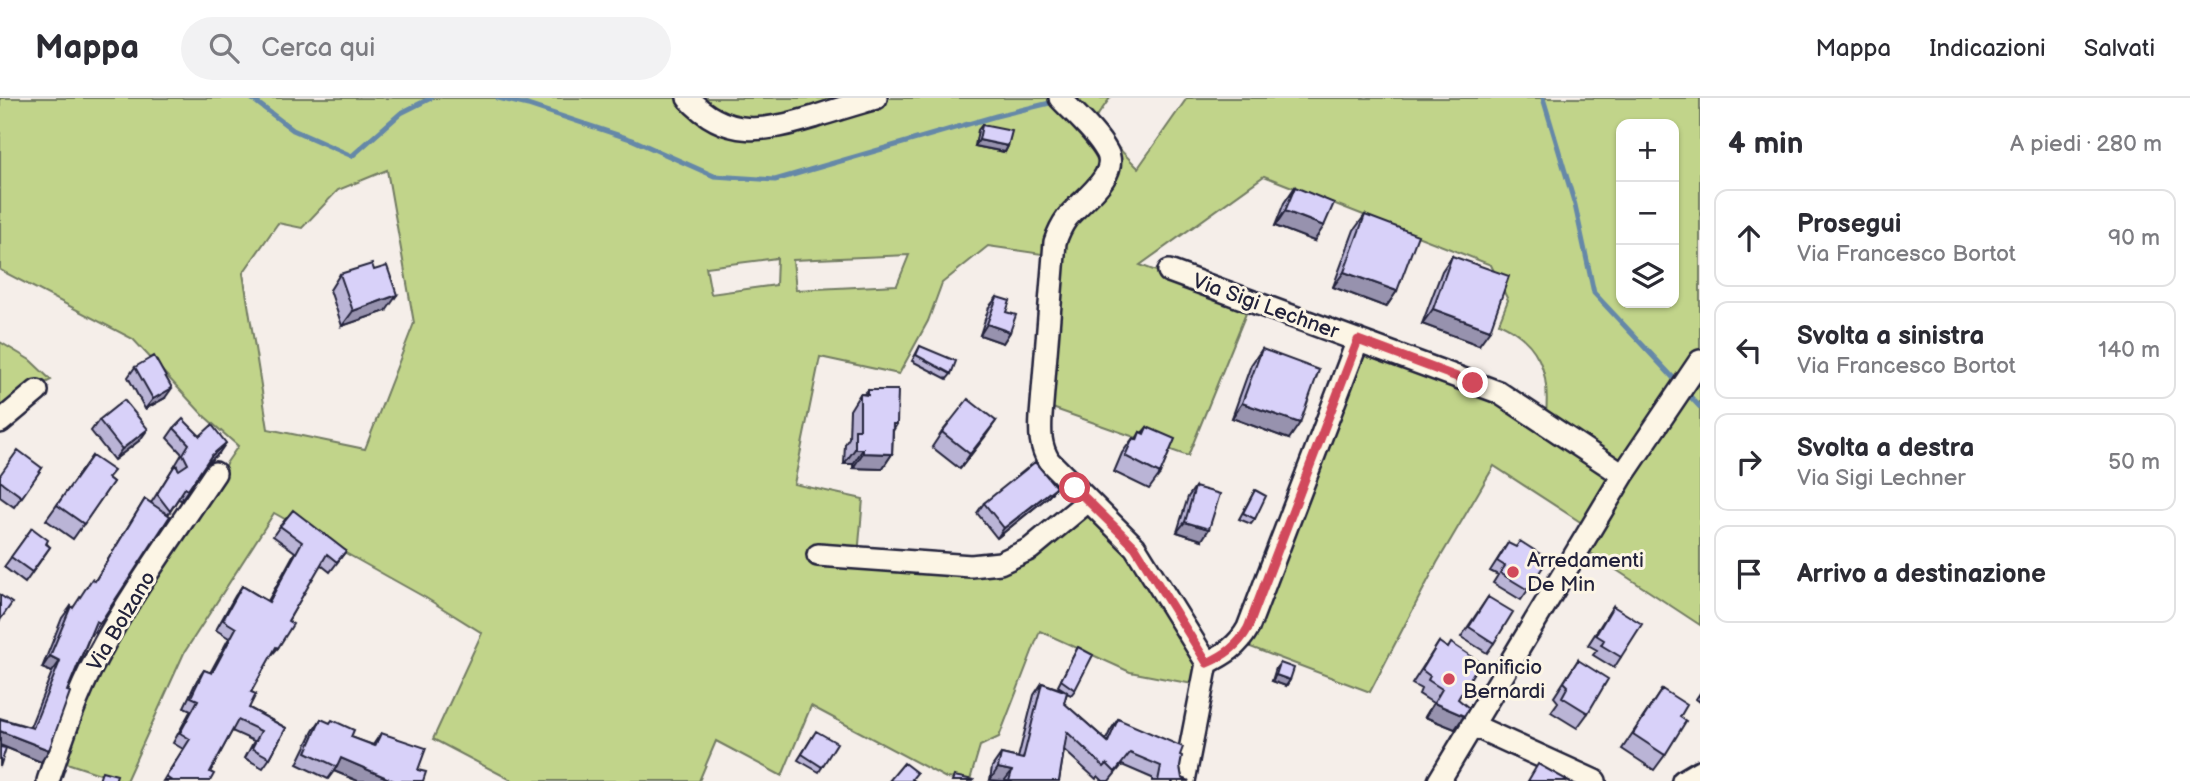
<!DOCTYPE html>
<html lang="it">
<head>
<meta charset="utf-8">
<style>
  :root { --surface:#fff; --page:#f2f2f3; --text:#2b2b33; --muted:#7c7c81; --line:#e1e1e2 }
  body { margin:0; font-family:"Balsamiq Sans",sans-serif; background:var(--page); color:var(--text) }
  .controls { position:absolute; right:21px; top:21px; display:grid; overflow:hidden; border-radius:14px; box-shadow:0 2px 5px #0004 }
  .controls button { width:63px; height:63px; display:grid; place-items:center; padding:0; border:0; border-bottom:2px solid var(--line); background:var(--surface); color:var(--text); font:35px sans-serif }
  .stop { position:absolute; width:21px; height:21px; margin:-16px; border:5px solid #d1495b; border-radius:50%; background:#fff }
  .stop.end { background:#d1495b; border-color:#fff; box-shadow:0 2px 7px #0008 }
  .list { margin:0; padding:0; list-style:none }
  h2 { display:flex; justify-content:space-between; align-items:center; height:91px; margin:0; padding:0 28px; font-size:30px }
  h2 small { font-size:23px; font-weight:400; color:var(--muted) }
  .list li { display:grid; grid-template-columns:46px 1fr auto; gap:21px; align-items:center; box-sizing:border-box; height:98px; margin:0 14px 14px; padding:0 14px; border:2px solid var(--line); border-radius:14px }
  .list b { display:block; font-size:26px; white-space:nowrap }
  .list p { margin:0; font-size:23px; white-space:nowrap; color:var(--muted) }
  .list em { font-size:23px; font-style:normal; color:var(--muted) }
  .icon { flex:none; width:38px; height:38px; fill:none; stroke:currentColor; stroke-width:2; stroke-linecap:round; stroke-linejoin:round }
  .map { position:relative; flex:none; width:1700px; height:683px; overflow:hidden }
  header { display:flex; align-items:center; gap:42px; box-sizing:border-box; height:98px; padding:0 35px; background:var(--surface); border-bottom:2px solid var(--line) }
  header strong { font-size:33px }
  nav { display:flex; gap:38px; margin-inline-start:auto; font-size:24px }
  .search { width:490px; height:63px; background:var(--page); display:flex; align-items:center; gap:18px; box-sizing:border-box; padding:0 24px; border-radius:38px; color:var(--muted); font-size:26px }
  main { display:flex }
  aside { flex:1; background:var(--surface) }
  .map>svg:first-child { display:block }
  .green { fill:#c1d48a; stroke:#727b62; stroke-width:2; fill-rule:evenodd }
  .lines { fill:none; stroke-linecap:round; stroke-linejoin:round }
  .stream { stroke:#6588a8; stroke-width:5 }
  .minor-casing { stroke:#22223b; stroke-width:26 }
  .minor { stroke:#fcf5e5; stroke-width:21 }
  .wall { fill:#bab4d6; stroke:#22223b; stroke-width:2 }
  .shaded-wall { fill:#9792ae; stroke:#22223b; stroke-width:2 }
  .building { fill:#d8d1f9; stroke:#22223b; stroke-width:2 }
  .route { stroke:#d1495b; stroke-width:9 }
  .poi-dot { fill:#d1495b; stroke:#fcf5e5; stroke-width:2.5 }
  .labels { text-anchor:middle; stroke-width:6; stroke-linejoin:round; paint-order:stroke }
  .street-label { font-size:21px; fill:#22223b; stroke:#fcf5e5 }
  .poi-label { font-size:21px; fill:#22223b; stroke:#fcf5e5; text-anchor:start }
</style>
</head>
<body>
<header>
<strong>Mappa</strong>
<div class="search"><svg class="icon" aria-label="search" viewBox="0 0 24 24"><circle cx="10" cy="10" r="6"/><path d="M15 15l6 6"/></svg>Cerca qui</div>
<nav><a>Mappa</a><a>Indicazioni</a><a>Salvati</a></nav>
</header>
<main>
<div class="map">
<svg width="1700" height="683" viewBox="0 0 1700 683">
  <rect width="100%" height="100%" fill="#f5eee9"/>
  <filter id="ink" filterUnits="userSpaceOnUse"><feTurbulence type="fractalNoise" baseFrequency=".0143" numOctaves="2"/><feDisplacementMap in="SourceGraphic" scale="14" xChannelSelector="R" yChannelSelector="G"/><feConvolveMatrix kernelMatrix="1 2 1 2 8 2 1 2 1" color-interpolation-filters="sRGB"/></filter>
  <g filter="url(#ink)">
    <path class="green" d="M0,0H1110L1093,24L1138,70L1187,0H1700V527L1577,446L1588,429L1494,368L1437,465L1370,594L1245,547L1357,237L1546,316C1550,274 1539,243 1499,225L1508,202L1491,167L1264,78L1140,167L1249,208L1188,358L1038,305L1049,157L988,148L942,185L928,223L899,276L820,259L794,386L863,401L857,469L985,476L1084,399L1134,438L1208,589L1130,574L1040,533L999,639L980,648L970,682L946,680L811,608L782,678L716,643L699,683H513L433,641L482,535L426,500L274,415L184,555L126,683H121L58,662L78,606L148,480L238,348L203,317L133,241L0,172ZM1621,26H1674V205H1621ZM387,72L414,225L365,351L268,331L243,175L278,125L302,130L338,92ZM909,157L897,187L796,192L793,162ZM777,160L776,187L711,196L706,169Z
      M0,244L30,262L51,282L35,290L9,311L0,306Z"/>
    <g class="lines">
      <path class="stream" d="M251,0L293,32L352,58L401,15L431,0
        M498,0L528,7L633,42L714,78L775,82L996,18L1058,3
        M1543,0L1575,107L1594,195L1679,286
        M1686,294L1700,309"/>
      <defs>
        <path id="minor" d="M688,0C726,42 766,33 814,19C835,12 856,6 876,0
          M1060,0C1075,16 1096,34 1107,54C1120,78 1079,104 1067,120C1061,128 1058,135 1055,144L1041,318C1040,335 1040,348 1049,363L1135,449L1207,565
          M1169,173L1498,294L1623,377
          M0,324L37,293
          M818,457L971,468L1000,465L1030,451L1088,403
          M1472,627L1595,683
          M48,683C62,641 76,598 97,559C131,495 175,435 215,375
          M1184,683L1207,565C1225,556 1238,548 1248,530L1358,242
          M1439,683L1623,377L1700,263
          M1683,683L1700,673"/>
      </defs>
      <use href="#minor" class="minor-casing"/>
      <use href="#minor" class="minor"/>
    </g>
    <path class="wall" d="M982,27L1008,48L1005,54L975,48L978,32Z
      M1295,89L1314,143L1275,128L1284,105Z
      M1365,117L1397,193L1386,209L1333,189L1354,132Z
      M1452,158L1479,247L1422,226L1442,173Z
      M340,176L386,213L342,228L330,192Z
      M997,199L1006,214L1010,234L1003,245L980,237L989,209Z
      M920,248L951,276L947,281L912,263Z
      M1262,251L1289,341L1232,320L1251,267Z
      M135,269L165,300L145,311L128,279Z
      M868,292L897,326L893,333L892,356L882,371L853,370V366H844L845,346L849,340L850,312L860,296H864Z
      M99,322L140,342L114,362L91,333Z
      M996,323L960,371L932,349L942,334Z
      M1147,329L1160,376L1149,391L1114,374L1122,355L1133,340L1136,341L1140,334L1142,335Z
      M174,330L200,338L219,355L205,367L181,402L178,401L100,525L92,537L91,536L67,593L49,652L41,664L0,647V620L30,629L52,574L42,570L62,520L71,508L73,510L95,483L145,401L151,405L175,367L178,370L176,366L182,356L167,340Z
      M92,358L108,380L113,384L73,441L46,422Z
      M42,370L14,409L0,399V377Z
      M1056,389L1049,398L997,440L977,415L984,405Z
      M1195,389L1202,442L1177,434L1188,399Z
      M1255,392V421L1251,426L1239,421Z
      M280,428L346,453L330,474L320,466L288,523L278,550L270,559L251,594L249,610L286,630L270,660L263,670L245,660L254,643L232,633L210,674V683H163L183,651L173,645L191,612L184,609L197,582L204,572L210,575L229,540L216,532L235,498L242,488L268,503L295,454L273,438Z
      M32,430L50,449L25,485L4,469Z
      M1508,445L1528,492L1521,502L1493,485L1498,477L1490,473Z
      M1488,499L1494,545L1487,555L1461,539Z
      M1613,508L1621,559L1614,570L1593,557L1597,552L1588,547Z
      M1439,544L1464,618L1455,631L1425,619L1433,605L1419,596L1421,591L1412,586Z
      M1078,549L1075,592L1071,597L1067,595L1064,605L1106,642L1110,633L1118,621L1180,657V669L1182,680L1189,683H1152V680L1122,667L1109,683H1103L1098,678L1096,681L1064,652L1059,683H994L990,682L992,669L1001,656L1018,660L1034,597L1042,585L1066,593L1058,588Z
      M1578,562L1588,615L1577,630L1551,614L1558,604L1554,599Z
      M1280,565L1290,582L1286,588L1272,583L1276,570Z
      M1662,591L1680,619L1665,657L1654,672L1622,651Z
      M1700,595V604L1696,601Z
      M321,621L351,639L373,647L381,635L418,672L423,683H358L334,673L328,681L297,666L313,633Z
      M813,638L822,669L819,674L798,662Z"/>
    <path class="shaded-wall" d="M979,42L1008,48L1005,54L975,48Z
      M1285,113L1324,128L1314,143L1275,128Z
      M1344,174L1397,193L1386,209L1333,189Z
      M397,197L386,213L342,228L353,213Z
      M1433,211L1490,232L1479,247L1422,226Z
      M987,226L1010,234L1003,245L980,237Z
      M172,290L165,300L145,311L153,301Z
      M1242,305L1300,325L1289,341L1232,320Z
      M996,323L985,339L960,371L970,356Z
      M148,331L140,342L114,362L122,351Z
      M226,345L219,355L204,368L211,358Z
      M855,351H863L853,366H844Z
      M863,355L892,356L882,371L853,370Z
      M1056,389L1049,398L997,440L1004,430Z
      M1185,424L1209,431L1202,442L1177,434Z
      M50,558L60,563L52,574L42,570Z
      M1276,577L1290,582L1286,588L1272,583Z
      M1434,605L1464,618L1455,631L1425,619Z
      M0,633L49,652L41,664L0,647Z
      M341,660L394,683H358L334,673Z
      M998,670L1012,673L1004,683L990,682Z"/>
    <path class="building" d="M982,27L1012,33L1008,48L979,42Z
      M1295,89L1334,105L1324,128L1285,113Z
      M1365,117L1418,137L1397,193L1344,174Z
      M1452,158L1509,178L1490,232L1433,211Z
      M372,166L374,172L387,168L397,197L353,213L340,176Z
      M997,199L1010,203L1006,214L1016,217L1010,234L987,226Z
      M920,248L956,263L951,276L916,257Z
      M1262,251L1319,272L1300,325L1242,305Z
      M154,258L172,290L153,301L135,269Z
      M868,292H898L897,326H893L892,356L863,355V351H855V331H860V296L868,297Z
      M968,301L996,323L970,356L942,334Z
      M124,302L148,331L122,351L99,322Z
      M183,321L200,338L212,327L226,345L211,358L188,392L185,390L170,413L157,396L175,367L179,372L188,366L183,356L189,346L174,330Z
      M1147,329L1175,341L1160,376L1125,358L1133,340L1137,342L1140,334L1144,336Z
      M18,352L42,370L22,399L0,383V377Z
      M92,358L114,373L108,380L113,384L84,426L57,407Z
      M1035,364L1056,389L1004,430L984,405Z
      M1195,389L1220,396L1209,431L1185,424Z
      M1255,392L1266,398L1255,421L1243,415Z
      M145,401L170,418L100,525L96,523L67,593L70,594L49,652L0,633V621L33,630L60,563L50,558L71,508L73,510L92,481L95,483Z
      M293,412L346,453L337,464L327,456L288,523L293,526L278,550L276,549L251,594L256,596L249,610L286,630L270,660L252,650L261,633L238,622L210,674L214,676L210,683H172L166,679L190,641L180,635L198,602L191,599L204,572L212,575L236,530L223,522L242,488L269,504L302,444L280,428Z
      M32,430L48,442L46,446L50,449L32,474L11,459Z
      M1520,443L1548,461L1528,492L1500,475L1505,468L1497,463L1508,445L1516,449Z
      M0,497L12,505L0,522Z
      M1488,499L1513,514L1494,545L1469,529Z
      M1613,508L1642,526L1621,559L1601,547L1604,542L1596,537Z
      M1439,544L1448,550L1451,545L1480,564L1458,601L1469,610L1464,618L1434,605L1442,591L1428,582L1430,578L1422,572Z
      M1078,549L1093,557L1075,592L1061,582Z
      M1578,562L1608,581L1588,615L1562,599L1568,588L1564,584Z
      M1280,565L1294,570L1290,582L1276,577Z
      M1042,585L1067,594L1064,605L1108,644L1118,621L1183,649L1180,657L1182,658L1180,669L1182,680L1189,683H1158L1161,668L1130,655L1115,674L1107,666L1104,669L1067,634L1059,683H1009L1012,673L998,670L1001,656L1023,661Z
      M1662,591L1687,607L1680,619L1686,623L1665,657L1633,636Z
      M321,621L330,625L332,622L354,632L351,639L375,648L381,635L426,650L418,672L426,674L423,683H394L341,660L337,669L306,654Z
      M816,633L837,645L822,669L802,656Z
      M0,649L6,650L0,669Z
      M904,665L917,675L912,681L915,683H889Z
      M1538,666L1567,682L1566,683H1528Z
      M102,673L117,677L115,683H99Z
      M954,678L974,682L973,683H952Z"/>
  </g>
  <g class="lines" filter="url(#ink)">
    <path class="route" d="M1075,390L1135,449L1207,565C1225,557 1238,548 1248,530L1358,242L1473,285"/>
  </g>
  <g class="poi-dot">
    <circle cx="1513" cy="474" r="7"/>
    <circle cx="1449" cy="581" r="7"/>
  </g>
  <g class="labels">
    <g class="street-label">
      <text transform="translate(1266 208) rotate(20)" y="7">Via Sigi Lechner</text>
      <text transform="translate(121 523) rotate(-59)" y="7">Via Bolzano</text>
    </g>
    <g class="poi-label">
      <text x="1527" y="469">Arredamenti<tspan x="1527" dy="24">De Min</tspan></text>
      <text x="1463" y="576">Panificio<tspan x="1463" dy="24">Bernardi</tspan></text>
    </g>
  </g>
</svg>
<div class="controls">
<button>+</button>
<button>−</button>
<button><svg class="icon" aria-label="layers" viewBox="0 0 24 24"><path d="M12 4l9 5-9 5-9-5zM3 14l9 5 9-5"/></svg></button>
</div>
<div class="stop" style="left:1075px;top:390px"></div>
<div class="stop end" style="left:1473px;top:285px"></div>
</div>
<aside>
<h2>4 min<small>A piedi · 280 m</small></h2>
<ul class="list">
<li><svg class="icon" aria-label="ahead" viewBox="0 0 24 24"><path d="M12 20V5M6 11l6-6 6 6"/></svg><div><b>Prosegui</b><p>Via Francesco Bortot</p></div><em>90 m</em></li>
<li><svg class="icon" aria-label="left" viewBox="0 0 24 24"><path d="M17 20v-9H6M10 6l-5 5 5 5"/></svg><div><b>Svolta a sinistra</b><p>Via Francesco Bortot</p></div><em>140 m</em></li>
<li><svg class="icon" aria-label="right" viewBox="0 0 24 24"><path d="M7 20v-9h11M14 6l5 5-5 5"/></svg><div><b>Svolta a destra</b><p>Via Sigi Lechner</p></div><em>50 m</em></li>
<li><svg class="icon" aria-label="arrive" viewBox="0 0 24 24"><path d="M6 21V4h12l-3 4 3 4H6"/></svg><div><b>Arrivo a destinazione</b></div></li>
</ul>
</aside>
</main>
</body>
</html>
